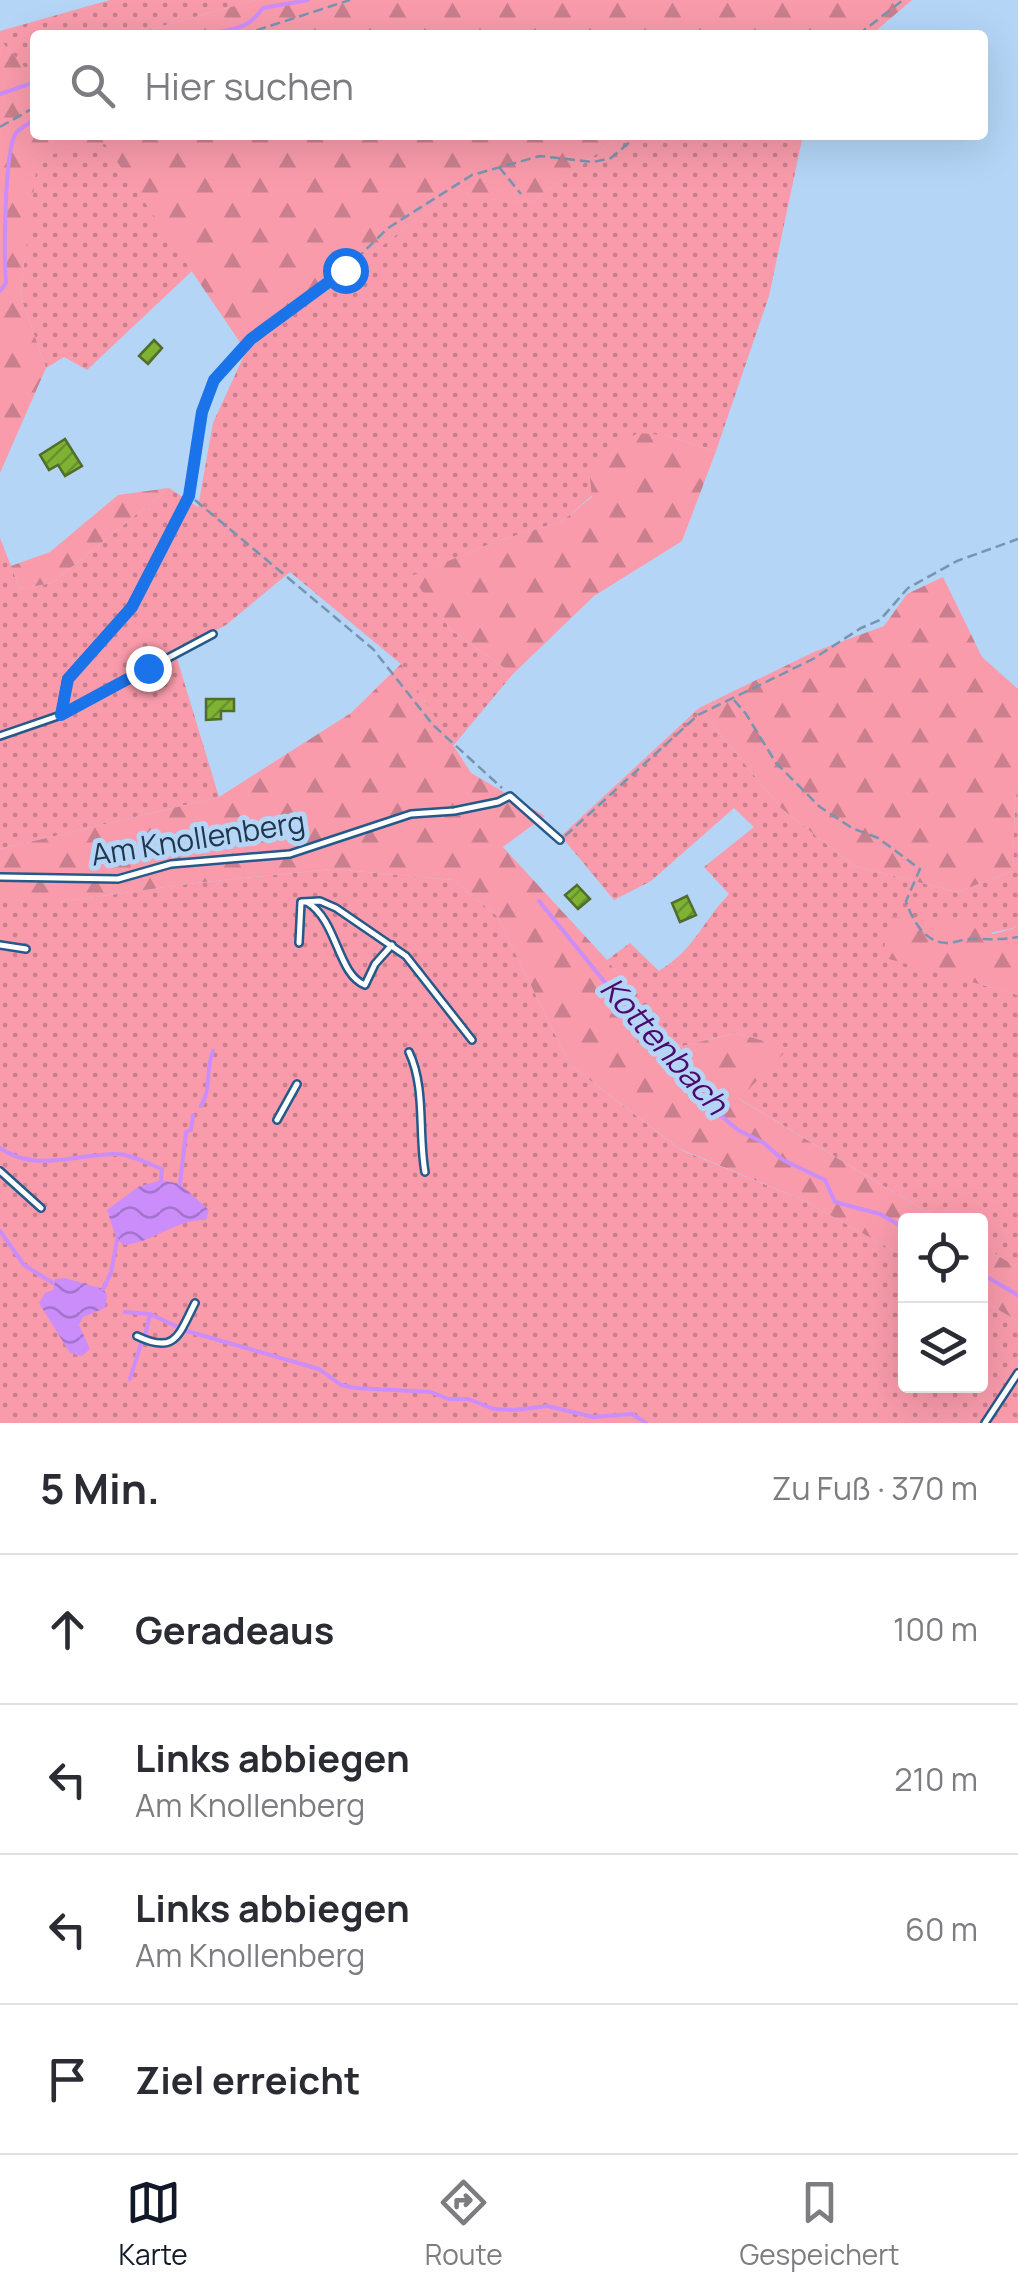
<!DOCTYPE html>
<html lang="de">
<head>
<meta charset="utf-8">
<style>
  :root { --surface:#fff; --page:#f7f7f7; --text:#2b2b33; --muted:#7c7c81; --line:#e1e1e2; --accent:#111827 }
  body { margin:0; font-family:Manrope,sans-serif; background:var(--page); color:var(--text) }
  .controls { position:absolute; right:30px; bottom:30px; display:grid; overflow:hidden; border-radius:10px; box-shadow:0 10px 40px #0002 }
  .controls button { width:90px; height:90px; display:grid; place-items:center; padding:0; border:0; border-bottom:2px solid var(--line); background:var(--surface); color:var(--text); font:50px sans-serif }
  .stop { position:absolute; width:30px; height:30px; margin:-22px; border:8px solid #1a73e8; border-radius:50%; background:#fff }
  .stop.end { background:#1a73e8; border-color:#fff; box-shadow:0 2px 10px #0008 }
  .list { margin:0; padding:0; list-style:none }
  h2 { display:flex; justify-content:space-between; align-items:center; height:130px; margin:0; padding:0 40px; font-size:42px }
  h2 small { font-size:32px; font-weight:400; color:var(--muted) }
  .list li { display:grid; grid-template-columns:65px 1fr auto; gap:30px; align-items:center; box-sizing:border-box; height:150px; padding:0 40px; border-top:2px solid var(--line) }
  .list b { display:block; font-size:38px; white-space:nowrap }
  .list p { margin:0; font-size:32px; white-space:nowrap; color:var(--muted) }
  .list em { font-size:32px; font-style:normal; color:var(--muted) }
  .icon { flex:none; width:55px; height:55px; fill:none; stroke:currentColor; stroke-width:2; stroke-linecap:round; stroke-linejoin:round }
  .map { position:relative; flex:none; width:1018px; height:1423px; overflow:hidden }
  .search { position:absolute; background:var(--surface); box-shadow:0 10px 40px #0002; left:30px; right:30px; top:30px; height:110px; display:flex; align-items:center; gap:25px; box-sizing:border-box; padding:0 35px; border-radius:10px; color:var(--muted); font-size:38px }
  .sheet { height:730px; background:var(--surface) }
  nav { display:flex; justify-content:space-around; align-items:center; box-sizing:border-box; height:140px; border-top:2px solid var(--line); background:var(--surface); font-size:28px; color:var(--muted) }
  nav a { display:grid; justify-items:center; gap:5px }
  nav .on { color:var(--accent) }
  .map>svg:first-child { display:block }
  .grass { fill:url(#grass-dots) }
  .forest { fill:url(#forest-firs) }
  .water { fill:url(#water-waves) }
  .lines { fill:none; stroke-linecap:round; stroke-linejoin:round }
  .stream { stroke:#cb8dfa; stroke-width:4 }
  .building { fill:url(#building-hatch); stroke:#506d2c; stroke-width:2.5 }
  .service-casing { stroke:#24598a; stroke-width:10 }
  .path { stroke:#7794b0; stroke-width:2.5; stroke-dasharray:10 5; stroke-linecap:butt }
  .service { stroke:#fff; stroke-width:5 }
  .route { stroke:#1a73e8; stroke-width:12 }
  .labels { text-anchor:middle; stroke-width:10; stroke-linejoin:round; paint-order:stroke }
  .street-label { font-size:30px; fill:#1f364c; stroke:#b4d5f6 }
  .water-label { font-size:32px; font-style:italic; fill:#4a086d; stroke:#b4d5f6 }
</style>
</head>
<body>
<div class="map">
<svg width="1018" height="1423" viewBox="0 0 1018 1423">
  <defs>
    <pattern id="grass-dots" width="8" height="8" patternUnits="userSpaceOnUse" patternTransform="scale(2.5)"><rect width="8" height="8" fill="#f99bab"/><path d="M2 2h.1M6 6h.1" fill="none" stroke="#c97f8d" stroke-width="1.8" stroke-linecap="round"/></pattern>
    <pattern id="forest-firs" width="22" height="20" patternUnits="userSpaceOnUse" patternTransform="scale(2.5)"><rect width="22" height="20" fill="#f99bab"/><path d="M5 1l3.5 6h-7zM16 11l3.5 6h-7z" fill="#c97f8d"/></pattern>
    <pattern id="water-waves" width="16" height="10" patternUnits="userSpaceOnUse" patternTransform="scale(2.5)"><rect width="16" height="10" fill="#cb8dfa"/><path d="M0 5q4-4 8 0t8 0" fill="none" stroke="#a474cd"/></pattern>
    <pattern id="building-hatch" width="6" height="6" patternUnits="userSpaceOnUse" patternTransform="scale(2.5)"><rect width="6" height="6" fill="#7fb233"/><path d="M-1 1l2-2M0 6l6-6M5 7l2-2" fill="none" stroke="#67922d"/></pattern>
  </defs>
  <rect width="100%" height="100%" fill="#b4d5f6"/>
  <path class="grass" d="M110,0H256L130,35H35V74L32,76L0,40V31Z
    M622,135H803L769,296L716,451L664,435L562,521L495,542L412,576L451,630L513,674L453,746L401,664L290,572L226,625L175,652L219,797L0,849V538L20,589L52,583L169,488L198,507L213,423L246,351L445,197L533,201Z
    M105,143L192,271L87,370L64,357L46,368L20,295L37,157Z
    M699,708L781,808L854,866L957,892L1013,871L1015,800L1018,787V927L882,956L1018,995V1268L981,1245L980,1220H940L738,1098L788,1048L736,1033L675,1048L607,960L630,943L659,971C697,947 701,923 729,894L704,867L754,827L734,808L651,881L614,900L561,836Z
    M333,869L454,880L497,916L570,1065L681,1150L805,1201L905,1257L906,1386H980L981,1300L1018,1321V1423H0V902H59L195,883Z"/>
  <path class="forest" d="M256,0H912L871,35H130Z
    M0,40L32,75L35,74V135H622L533,201L444,198L246,351L105,144L38,157L20,295L46,368L0,473Z
    M637,433L664,435L716,451L682,541L594,596L513,674L451,630L411,576L495,542L562,521L592,497L589,469Z
    M169,488L52,583L20,589L11,566L50,552L118,495Z
    M943,577L982,657L1018,689V787L1015,800L1013,871L957,892L854,866L781,808L699,708L816,651L884,626L907,594Z
    M401,664L471,773L545,816L503,847L607,960L675,1048L736,1033L789,1048L739,1099L940,1220H906L905,1257L805,1201L680,1149L570,1065L497,916L454,880L333,869L195,883L59,902H0V849L219,797L351,713Z
    M891,917L972,921L993,934L1018,927V995L882,957Z
    M981,1245L1018,1268V1321L981,1300Z"/>
  <path class="water" d="M161,1180L180,1184L209,1210L206,1220C176,1219 153,1242 125,1245L117,1240L107,1210L138,1187Z
    M65,1278L103,1289L107,1295L105,1308L83,1317L79,1325L90,1349L82,1356L70,1353L39,1303L45,1293L53,1290L55,1279Z"/>
  <g class="lines">
    <path class="stream" d="M203,35C230,28 245,33 263,8L308,0
      M0,94L35,82
      M0,291L6,283C4,259 4,150 16,133C20,128 30,123 35,119
      M539,901L655,1044L693,1079L707,1104L738,1130L764,1143L783,1160L825,1180L835,1202L880,1214L906,1229
      M201,1106C212,1088 205,1070 213,1051
      M0,1148C36,1173 75,1154 116,1154C131,1154 148,1164 162,1169L161,1180
      M180,1184L186,1132L191,1130L193,1115
      M0,1231L24,1265L53,1283
      M980,1273L1018,1295
      M103,1289L111,1273L117,1240
      M125,1312L150,1314L178,1327
      M187,1331L319,1369L341,1385L356,1388L431,1392L448,1399H468L494,1409L514,1410L548,1406L593,1417L632,1414L646,1423
      M145,1336L150,1314
      M130,1379L141,1344"/>
  </g>
  <path class="building" d="M154,340L162,348L148,364L139,356Z
    M65,439L82,466L65,476L58,465L49,470L40,455Z
    M206,699H234V711H221V719L206,720Z
    M577,885L590,899L578,909L565,895Z
    M687,896L696,915L680,922L672,903Z"/>
  <g class="lines">
    <defs>
      <path id="service" d="M61,715L213,634
        M0,736L61,715L67,679L131,607L189,496L202,412L214,380
        M0,877L118,879L171,864L290,854L411,814L454,811L498,802L510,796L560,840
        M307,902C338,921 337,974 365,985L375,964L392,945
        M299,943L301,902L320,901L336,908L406,956L472,1040
        M0,945L26,949
        M409,1052C426,1088 418,1133 425,1172
        M277,1120L297,1084
        M0,1171L41,1208
        M137,1336C176,1355 179,1334 195,1303
        M985,1423L1018,1373"/>
    </defs>
    <use href="#service" class="service-casing"/>
    <path class="path" d="M242,35L350,0
      M858,35L903,0
      M0,127L35,107
      M499,167L521,194
      M219,375L251,339L345,270L388,228L472,175L540,156L593,162L611,158L638,135
      M195,500L373,649L433,725L502,788
      M734,700L746,714L776,763L820,807L852,828L878,838L920,869L906,901C912,920 925,943 947,943C955,943 963,939 971,939C988,939 1000,940 1018,937
      M565,836L698,715L813,659L861,628L880,620L908,588L957,561L1018,539"/>
    <use href="#service" class="service"/>
  </g>
  <g class="lines">
    <path class="route" d="M148,668L61,715L68,679L132,607L189,496L202,412L214,380L251,339L345,270"/>
  </g>
  <g class="labels">
    <g class="street-label">
      <text transform="translate(198 839) rotate(-9)" y="10">Am Knollenberg</text>
    </g>
    <g class="water-label">
      <text transform="translate(664 1046) rotate(48)" y="11">Kottenbach</text>
    </g>
  </g>
</svg>
<div class="controls">
<button><svg class="icon" aria-label="locate" viewBox="0 0 24 24"><circle cx="12" cy="12" r="6"/><path d="M12 2v4M12 18v4M2 12h4M18 12h4"/></svg></button>
<button><svg class="icon" aria-label="layers" viewBox="0 0 24 24"><path d="M12 4l9 5-9 5-9-5zM3 14l9 5 9-5"/></svg></button>
</div>
<div class="stop" style="left:345px;top:270px"></div>
<div class="stop end" style="left:148px;top:668px"></div>
<div class="search"><svg class="icon" aria-label="search" viewBox="0 0 24 24"><circle cx="10" cy="10" r="6"/><path d="M15 15l6 6"/></svg>Hier suchen</div>
</div>
<section class="sheet">
<h2>5 Min.<small>Zu Fuß · 370 m</small></h2>
<ul class="list">
<li><svg class="icon" aria-label="ahead" viewBox="0 0 24 24"><path d="M12 20V5M6 11l6-6 6 6"/></svg><div><b>Geradeaus</b></div><em>100 m</em></li>
<li><svg class="icon" aria-label="left" viewBox="0 0 24 24"><path d="M17 20v-9H6M10 6l-5 5 5 5"/></svg><div><b>Links abbiegen</b><p>Am Knollenberg</p></div><em>210 m</em></li>
<li><svg class="icon" aria-label="left" viewBox="0 0 24 24"><path d="M17 20v-9H6M10 6l-5 5 5 5"/></svg><div><b>Links abbiegen</b><p>Am Knollenberg</p></div><em>60 m</em></li>
<li><svg class="icon" aria-label="arrive" viewBox="0 0 24 24"><path d="M6 21V4h12l-3 4 3 4H6"/></svg><div><b>Ziel erreicht</b></div></li>
</ul>
</section>
<nav>
<a class="on"><svg class="icon" aria-label="map" viewBox="0 0 24 24"><path d="M3 6l6-2 6 2 6-2v14l-6 2-6-2-6 2zM9 4v14M15 6v14"/></svg>Karte</a>
<a><svg class="icon" aria-label="directions" viewBox="0 0 24 24"><path d="M12 3l9 9-9 9-9-9zM9 14v-3h6M13 9l2 2-2 2"/></svg>Route</a>
<a><svg class="icon" aria-label="saved" viewBox="0 0 24 24"><path d="M7 4h10v16l-5-4-5 4z"/></svg>Gespeichert</a>
</nav>
</body>
</html>
